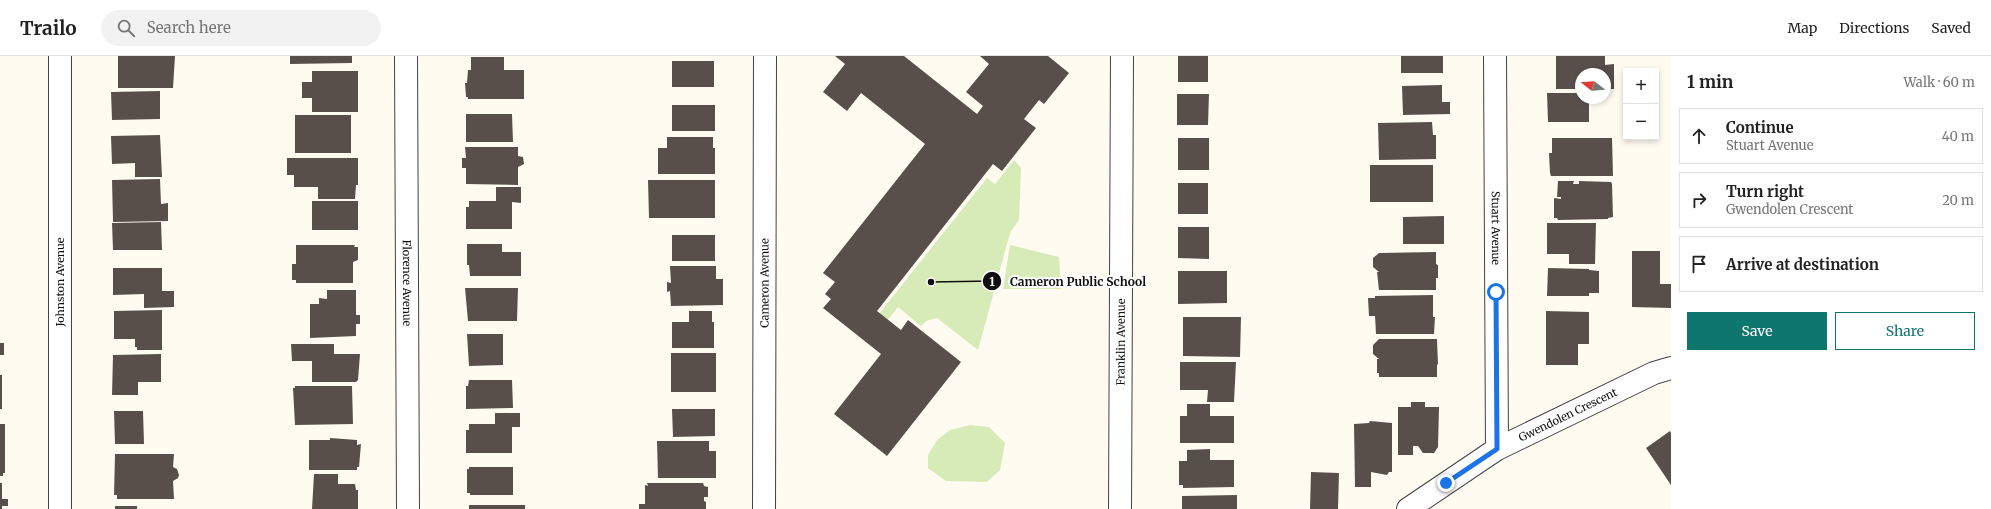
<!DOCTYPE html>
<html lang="en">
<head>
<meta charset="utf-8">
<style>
  :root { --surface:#fff; --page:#f2f2f2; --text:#222; --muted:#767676; --line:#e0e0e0; --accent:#0f766e }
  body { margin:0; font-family:Merriweather,serif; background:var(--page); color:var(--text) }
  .controls { position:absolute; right:12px; top:12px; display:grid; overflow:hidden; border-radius:0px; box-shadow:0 2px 6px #0003 }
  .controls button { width:36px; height:36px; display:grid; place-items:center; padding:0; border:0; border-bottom:1px solid var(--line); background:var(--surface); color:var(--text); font:20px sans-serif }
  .compass { position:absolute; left:1575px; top:12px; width:36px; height:36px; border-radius:50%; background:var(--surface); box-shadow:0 2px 6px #0003; rotate:287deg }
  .stop { position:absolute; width:12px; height:12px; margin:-9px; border:3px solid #1a73e8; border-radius:50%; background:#fff }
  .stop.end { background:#1a73e8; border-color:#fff; box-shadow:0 1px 4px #0008 }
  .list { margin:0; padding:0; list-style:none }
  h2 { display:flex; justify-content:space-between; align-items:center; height:52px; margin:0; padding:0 16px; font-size:17px }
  h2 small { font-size:13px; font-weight:400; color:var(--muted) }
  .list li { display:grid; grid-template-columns:26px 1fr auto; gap:12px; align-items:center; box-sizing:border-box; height:56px; margin:0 8px 8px; padding:0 8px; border:1px solid var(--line); border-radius:0px }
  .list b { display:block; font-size:15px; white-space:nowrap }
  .list p { margin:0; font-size:13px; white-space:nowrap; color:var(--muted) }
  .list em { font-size:13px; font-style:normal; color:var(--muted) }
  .actions { display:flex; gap:8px; padding:12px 16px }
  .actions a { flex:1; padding:9px 0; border:1px solid var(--accent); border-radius:0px; text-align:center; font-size:14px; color:var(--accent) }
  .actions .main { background:var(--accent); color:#fff }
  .icon { flex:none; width:22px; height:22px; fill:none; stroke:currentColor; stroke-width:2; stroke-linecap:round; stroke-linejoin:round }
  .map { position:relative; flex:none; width:1671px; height:453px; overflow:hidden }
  header { display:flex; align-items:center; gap:24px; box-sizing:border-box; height:56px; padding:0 20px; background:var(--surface); border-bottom:1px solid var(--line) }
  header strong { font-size:19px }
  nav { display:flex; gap:22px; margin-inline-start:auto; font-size:14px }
  .search { width:280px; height:36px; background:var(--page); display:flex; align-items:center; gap:10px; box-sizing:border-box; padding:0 14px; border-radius:22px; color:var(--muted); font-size:15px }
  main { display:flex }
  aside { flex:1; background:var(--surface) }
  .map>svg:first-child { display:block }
  .green { fill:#d7ebb9 }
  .building { fill:#584f4b }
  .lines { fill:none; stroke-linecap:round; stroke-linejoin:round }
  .minor-casing { stroke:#424242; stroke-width:24 }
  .minor { stroke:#fff; stroke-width:22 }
  .route { stroke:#1a73e8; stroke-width:5 }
  .labels { text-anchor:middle; stroke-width:4; stroke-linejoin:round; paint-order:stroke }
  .street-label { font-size:11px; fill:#0f0f0f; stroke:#fff }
  .leader { fill:none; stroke:#0f0f0f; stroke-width:1.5 }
  .callout-dot { fill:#0f0f0f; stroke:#fff; stroke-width:1.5 }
  .mark-label { font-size:12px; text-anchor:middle; font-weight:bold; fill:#fff }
  .callout-label { font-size:12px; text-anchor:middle; font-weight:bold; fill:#0f0f0f; stroke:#fff; stroke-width:4; stroke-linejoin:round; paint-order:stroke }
</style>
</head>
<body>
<header>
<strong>Trailo</strong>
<div class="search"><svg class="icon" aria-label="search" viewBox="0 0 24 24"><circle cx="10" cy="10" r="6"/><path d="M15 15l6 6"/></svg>Search here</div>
<nav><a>Map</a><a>Directions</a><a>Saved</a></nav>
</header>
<main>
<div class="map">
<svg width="1671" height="453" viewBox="0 0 1671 453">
  <rect width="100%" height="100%" fill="#fffbf1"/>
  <path class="green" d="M1014,104L1021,112L1019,164L1010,177L978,294L937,262L926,265L921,270L898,251L887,265L879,258L987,122L995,128Z
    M1010,189L1059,201L1061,233H1003Z
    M970,369L989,371L1005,387L1000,414L987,426L946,425L928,412V399L937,384L950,374Z"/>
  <path class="building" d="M118,0H175L173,32H118Z
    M290,0H352V7L290,8Z
    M835,0H904L977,58L983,50L966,36L989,8L980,0H1048L1069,17L1044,48L1039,44L1024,63L1036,72L1002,115L993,108L877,255L901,274L908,264L961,306L887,400L834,358L881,298L823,252L831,243L825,238L835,226L823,217L925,88L861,37L847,55L823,36L845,8Z
    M1178,0H1208V26H1178Z
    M1401,0H1443V17H1401Z
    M1556,0H1605V9L1614,8V33H1605V18H1581V33H1556Z
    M471,1H504V14H524V43H468V41H466L465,27H467L468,14H471Z
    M672,5H714V31H672Z
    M312,15H358V56H312V42H302V26H312Z
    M1442,29V46H1450V58L1403,59L1402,30Z
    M160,35V63L112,64L111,36Z
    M1547,37H1581V42H1589V66H1548Z
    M1177,38H1209L1208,69H1177Z
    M672,49H715V75H672Z
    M466,58H512L513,86H466Z
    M295,59H351V97H295Z
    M1432,66L1433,79H1436V103L1379,104L1378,67Z
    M160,79L162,121H135V107L112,108L111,80Z
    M667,81H713V92H715V118H658V92H667Z
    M1178,82H1209V114H1178Z
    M1552,82H1612L1613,120H1551L1550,117L1549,97H1552Z
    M465,91H518V100L523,101L524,108L518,111V129L466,128V112H462V102H466Z
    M287,102H358V129H356L355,143H318V131H294V119H287Z
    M1370,109H1433V146H1370Z
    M160,123L161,148L168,147V165L113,166L112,124Z
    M648,124H715V162H649Z
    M1558,125H1574L1573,128H1579V125L1611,126L1612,128L1613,161L1608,162V163L1558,164L1557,162H1554V142L1561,143V141H1557Z
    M1178,127H1208V158H1178Z
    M496,131H521V147L512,146V173H466V151H469V145H496Z
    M312,145H358V174H312Z
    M1444,160V188H1403V161Z
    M161,166L162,194H113L112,167Z
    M1547,167H1596L1595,208H1569V198H1547Z
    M1178,171H1209V203L1178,202Z
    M672,179H715V205H672Z
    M467,188H502V196H521V220H470L469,209H467Z
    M296,189H355L354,191H358V204L353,206V227H296V224H292V208H296Z
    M1632,195H1660V228H1671V252L1632,251Z
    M1436,196V208L1438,209V222H1436V234H1379L1377,216H1379L1373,211V202L1379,197Z
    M670,210H716V223H723V249L671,250L670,235L667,236V226L671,227Z
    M113,212H162V235H174V251L144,252V238L113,239Z
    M1548,212L1589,213V214L1599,215V237H1589V240H1547Z
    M1178,215H1227V247L1178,248Z
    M465,232H518L517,265H468Z
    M327,234H356V259H360V268H356V280L310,282V248H319V242L327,243Z
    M1433,239V261H1435L1434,278H1376L1375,260H1369L1368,242H1375V240Z
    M162,254V294H137V291H135V283H114V255Z
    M689,255H712V266H714V292H672V266H689Z
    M1546,255L1589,256V288H1578V309H1546Z
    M1183,261H1241L1240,301L1183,300Z
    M467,278H503V309L469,310Z
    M1379,283H1437L1438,309L1437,308V321H1379V317H1377V303H1379L1373,298V289Z
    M0,287H4V299H0Z
    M291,288H334V298H360L358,324L356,326H312V305H292Z
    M671,297H716V336H671Z
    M161,298V326H138V339H112L113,299Z
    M1180,306H1236L1234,346H1207L1208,334H1180Z
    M0,319H2V353H0Z
    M469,324H512L513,352L466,353V330H468Z
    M295,330H352L353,368L295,369L293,332H295Z
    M1411,346H1425V351H1439L1438,391L1434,397H1423L1418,390H1413V399H1398V351H1411Z
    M1187,348H1210V360H1234V387H1180V360H1187Z
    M672,353H715V380L673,381Z
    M114,355H143L144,388H115Z
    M495,357H520V371H512V397H466V374H469V368H495Z
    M1370,365L1392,367V416H1389L1387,419L1371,416V431H1355L1354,368L1369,367Z
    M0,368H5V417H3V420H0Z
    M1670,375L1671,377V429L1646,392Z
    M330,382L357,384V389L361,388L359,411H357V414H309V384H330Z
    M657,385H709V395H716V422H658Z
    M1210,393V404H1234V431L1183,432V429H1179V405H1187V394Z
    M115,398H174L173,411L177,413L179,419L178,422L173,425L174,443H117V439H114Z
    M469,411H513V439H470V437H467V413H469Z
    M1311,416L1339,417L1338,453H1310Z
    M314,418H338V428H355L356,434H358V453H312Z
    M0,427H2V443H8V450H2V453H0Z
    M647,427H703L704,430L708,431V441H704V445L706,446V453H639V448H645V429L648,430Z
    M1237,439V453H1182V440Z
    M469,449H525V453H469Z
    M115,450H137V453H115Z"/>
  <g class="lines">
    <defs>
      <g id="minor">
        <path d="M60,0V453"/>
        <path id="s1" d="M406,0L408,453"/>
        <path id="s2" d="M1495,0L1497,393"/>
        <path id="s3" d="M764,453L765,0"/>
        <path id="s4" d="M1120,453L1122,0"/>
        <path id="s5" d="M1408,453L1497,393L1654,317L1671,312"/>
      </g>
    </defs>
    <use href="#minor" class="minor-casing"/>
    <use href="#minor" class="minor"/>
  </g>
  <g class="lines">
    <path class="route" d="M1446,427L1497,393L1496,236"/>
  </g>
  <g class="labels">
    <g class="street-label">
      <text dy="4" stroke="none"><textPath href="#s2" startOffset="172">Stuart Avenue</textPath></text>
      <text transform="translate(60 226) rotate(-90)" y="4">Johnston Avenue</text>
      <text dy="4" stroke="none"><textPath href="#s1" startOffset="227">Florence Avenue</textPath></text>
      <text dy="4" stroke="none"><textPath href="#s3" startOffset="226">Cameron Avenue</textPath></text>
      <text dy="4" stroke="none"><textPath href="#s4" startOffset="167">Franklin Avenue</textPath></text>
      <text dy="4" stroke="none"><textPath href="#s5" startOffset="186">Gwendolen Crescent</textPath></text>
    </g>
  </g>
  <path class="leader" d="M931 226L992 225"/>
  <g class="callout-dot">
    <circle cx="931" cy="226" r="4"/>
    <circle cx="992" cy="225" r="10"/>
  </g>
  <g class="mark-label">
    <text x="992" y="230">1</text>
  </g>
  <g class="callout-label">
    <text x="1078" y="230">Cameron Public School</text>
  </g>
</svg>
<div class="controls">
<button>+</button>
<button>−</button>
</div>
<svg class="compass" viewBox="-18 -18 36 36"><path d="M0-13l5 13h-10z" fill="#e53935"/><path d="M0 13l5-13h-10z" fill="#767676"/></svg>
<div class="stop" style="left:1496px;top:236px"></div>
<div class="stop end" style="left:1446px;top:427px"></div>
</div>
<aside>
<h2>1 min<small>Walk · 60 m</small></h2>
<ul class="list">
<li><svg class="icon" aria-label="ahead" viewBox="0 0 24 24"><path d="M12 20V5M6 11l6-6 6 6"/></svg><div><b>Continue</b><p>Stuart Avenue</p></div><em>40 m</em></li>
<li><svg class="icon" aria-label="right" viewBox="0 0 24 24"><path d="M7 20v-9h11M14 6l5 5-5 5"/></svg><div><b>Turn right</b><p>Gwendolen Crescent</p></div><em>20 m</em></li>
<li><svg class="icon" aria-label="arrive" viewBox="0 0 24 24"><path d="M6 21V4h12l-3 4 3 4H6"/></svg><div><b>Arrive at destination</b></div></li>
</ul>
<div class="actions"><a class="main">Save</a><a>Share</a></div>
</aside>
</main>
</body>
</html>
